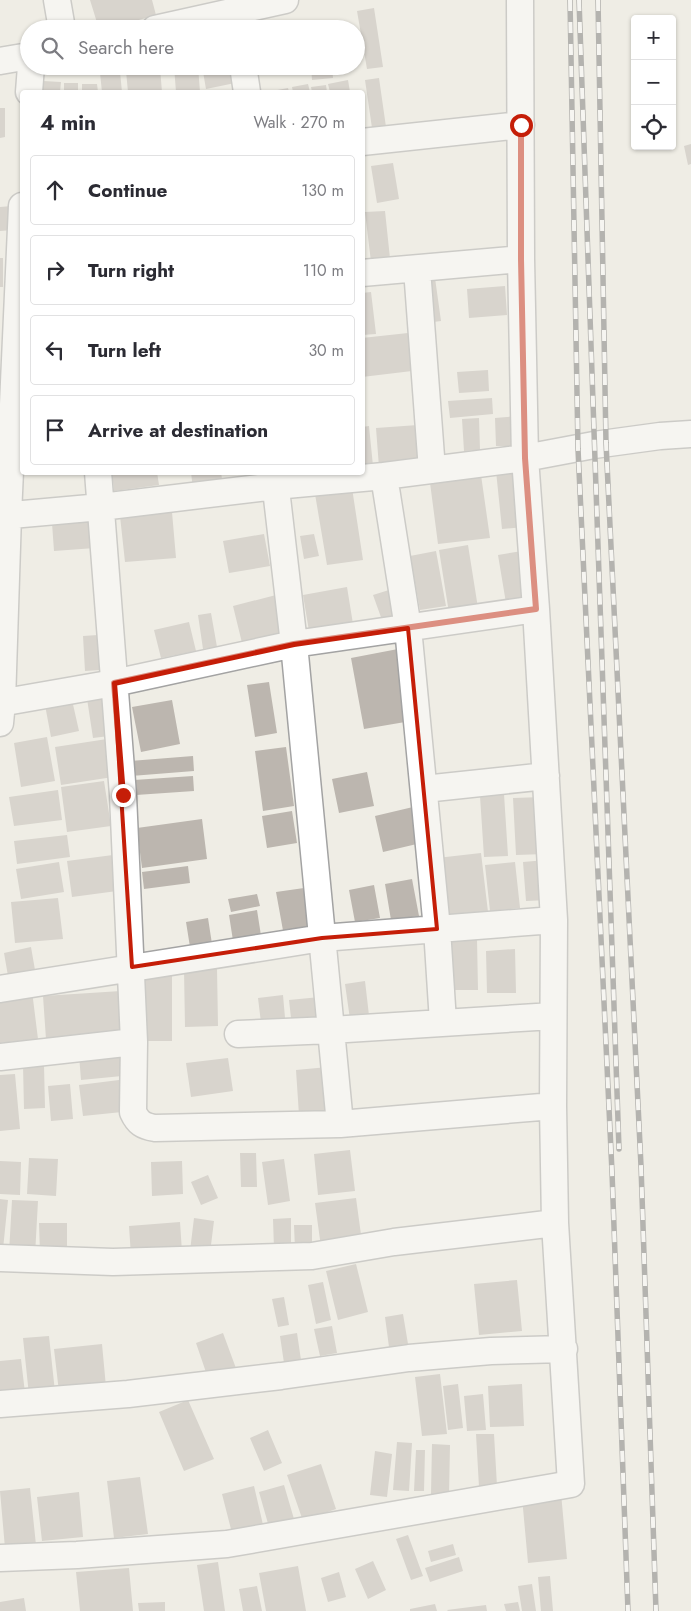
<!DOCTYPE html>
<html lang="en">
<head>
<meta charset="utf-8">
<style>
  :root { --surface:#fff; --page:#f7f7f7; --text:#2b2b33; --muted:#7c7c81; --line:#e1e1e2 }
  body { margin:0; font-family:Jost,sans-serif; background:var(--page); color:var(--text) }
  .controls { position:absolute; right:15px; top:15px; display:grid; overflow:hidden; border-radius:5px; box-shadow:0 1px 4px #0004 }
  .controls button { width:45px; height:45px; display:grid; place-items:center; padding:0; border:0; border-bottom:1px solid var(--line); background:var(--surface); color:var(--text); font:25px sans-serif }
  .stop { position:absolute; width:15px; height:15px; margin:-11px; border:4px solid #c51e08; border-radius:50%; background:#fff }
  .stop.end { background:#c51e08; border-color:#fff; box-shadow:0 1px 5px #0008 }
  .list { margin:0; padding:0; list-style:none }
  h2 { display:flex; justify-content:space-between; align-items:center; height:65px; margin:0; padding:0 20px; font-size:21px }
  h2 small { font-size:16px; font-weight:400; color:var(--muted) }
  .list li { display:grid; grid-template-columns:32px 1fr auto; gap:15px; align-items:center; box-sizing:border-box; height:70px; margin:0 10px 10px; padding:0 10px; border:1px solid var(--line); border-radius:5px }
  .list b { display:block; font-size:19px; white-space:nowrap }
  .list em { font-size:16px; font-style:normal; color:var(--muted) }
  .icon { flex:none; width:28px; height:28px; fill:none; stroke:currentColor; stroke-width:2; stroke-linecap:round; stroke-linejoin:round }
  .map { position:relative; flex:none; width:691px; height:1611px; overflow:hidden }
  .search { position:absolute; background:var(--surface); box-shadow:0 1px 4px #0004; left:20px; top:20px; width:345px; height:55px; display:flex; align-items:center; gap:12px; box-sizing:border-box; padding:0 18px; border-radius:28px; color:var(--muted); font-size:19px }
  .panel { position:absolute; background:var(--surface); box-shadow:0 1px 4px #0004; left:20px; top:90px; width:345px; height:385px; border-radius:5px }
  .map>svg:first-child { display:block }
  .building { fill:#bcb6af }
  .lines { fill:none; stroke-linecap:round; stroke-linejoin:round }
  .street-casing { stroke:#a3a3a3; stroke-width:29 }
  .street { stroke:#fff; stroke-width:26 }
  .rail-casing { stroke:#6d6d6d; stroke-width:5.5 }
  .rail { stroke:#fff; stroke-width:4; stroke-dasharray:11; stroke-linecap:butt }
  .route { stroke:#c51e08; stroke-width:6 }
  .marked { fill:none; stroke:#c51e08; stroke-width:4; stroke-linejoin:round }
</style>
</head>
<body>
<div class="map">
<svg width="691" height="1611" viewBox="0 0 691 1611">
  <rect width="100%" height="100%" fill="#efede5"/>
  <path class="building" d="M90,0H152L156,15L108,29H99Z
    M374,8L383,67L367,69L357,11Z
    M326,20L327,29H306L305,23Z
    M174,66H198L200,92H176Z
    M202,66H232L235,83L206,89Z
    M311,66H332L333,78L312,80Z
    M160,68L162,92H128L126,71Z
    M120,72L122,92H102L100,73Z
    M379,78L386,127L372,128L365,80Z
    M348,80L350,92H330L328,84Z
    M43,81L61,82L60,92H42Z
    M64,83H78V92H64Z
    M82,84H97L98,92H82Z
    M308,84L310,92H293L292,87Z
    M326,85L327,92H312L311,87Z
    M288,88L289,92H267Z
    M0,108H5V137L0,138Z
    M691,144V164L688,165L684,146Z
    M393,163L399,199L377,203L371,166Z
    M12,206L13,230L0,231V207Z
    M385,211L391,268L372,270L365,212Z
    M0,258H3V287H0Z
    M435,278L441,321L426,323L420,280Z
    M505,286L507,315L469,318L467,289Z
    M371,292L376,334L362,335V293Z
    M408,333L412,371L362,377V338Z
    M488,370L489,391L459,393L457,372Z
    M492,398L493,414L450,418L448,401Z
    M518,416L519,446H496L495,418Z
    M479,418L480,450L464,451L462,419Z
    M418,425L421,464L379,467L376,428Z
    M369,426L373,466L362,467V427Z
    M480,468L490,538L438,544L429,475Z
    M519,469L525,527L502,529L496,471Z
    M112,472H157L159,485L114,491Z
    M191,472H221L223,486L193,490Z
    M352,488L363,560L327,565L315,494Z
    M172,512L176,558L125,562L120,516Z
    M93,520L95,548L54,551L52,523Z
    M264,534L270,566L229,573L223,541Z
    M314,534L319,556L304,559L300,536Z
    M468,545L478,608L449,613L439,550Z
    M436,551L446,606L420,610L410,556Z
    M522,551L530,598L506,603L498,555Z
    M347,587L353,624L309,631L303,595Z
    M389,590L397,615L382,620L373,595Z
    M276,595L286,636L243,647L233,606Z
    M211,613L217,647L203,649L198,615Z
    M189,622L196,651L161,658L154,630Z
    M98,635L100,670L85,671L83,636Z
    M398,649L411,721L364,729L351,658Z
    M269,682L277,733L255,737L247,685Z
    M102,690L109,736L93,738L86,692Z
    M72,700L79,731L51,737L45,705Z
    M172,700L180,744L141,752L132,707Z
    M47,737L55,781L21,787L14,743Z
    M107,739L113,777L61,785L55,747Z
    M286,747L294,806L263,811L255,751Z
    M193,756L194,771L131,776L130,761Z
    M367,772L374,806L339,813L332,779Z
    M193,776L194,791L136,795L134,780Z
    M104,781L111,826L67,832L61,787Z
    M58,790L62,820L14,826L9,797Z
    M504,794L508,856L484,857L480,796Z
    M543,797L545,854L516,855L513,798Z
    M413,807L421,843L383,852L375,816Z
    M292,811L297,843L267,848L262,816Z
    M202,819L207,859L142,868L137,828Z
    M67,835L70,857L17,864L14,841Z
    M481,853L488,912L444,917L437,858Z
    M113,855L117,891L72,897L67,861Z
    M546,860L548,900L526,901L523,862Z
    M59,862L64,892L21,899L16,869Z
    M515,862L520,908L490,911L485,865Z
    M188,866L190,883L144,889L142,872Z
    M412,879L419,916L391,920L385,884Z
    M374,885L380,918L355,922L349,890Z
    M304,888L311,931L284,936L276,892Z
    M257,894L260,906L231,912L228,899Z
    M58,898L63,939L15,943L11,902Z
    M257,910L262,942L234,947L229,915Z
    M208,918L212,944L190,947L186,922Z
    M477,939L478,990H449L448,940Z
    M31,947L35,970L8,976L4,953Z
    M515,949L516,993H487L486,951Z
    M217,968L218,1026L185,1027L184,969Z
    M144,976H172V1041H144Z
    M365,981L370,1024L351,1026L345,984Z
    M32,991L38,1039L0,1043V995Z
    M121,991L124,1034L46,1039L43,996Z
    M283,995L286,1029L262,1031L258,998Z
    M320,997L324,1023L292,1027L289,1000Z
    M119,1051L122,1076L81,1080L79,1055Z
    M228,1058L233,1091L191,1097L186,1063Z
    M23,1065H44L45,1108L24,1109Z
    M328,1067L332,1112L299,1115L296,1070Z
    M15,1074L20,1129L0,1131V1075Z
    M119,1080L122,1112L83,1116L79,1085Z
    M70,1084L73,1119L51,1121L48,1086Z
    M350,1150L355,1191L318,1195L314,1154Z
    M240,1153H256L257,1187H241Z
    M29,1158L58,1159L56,1196L27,1194Z
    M284,1159L290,1201L268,1205L262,1162Z
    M0,1161L21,1162L20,1195L0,1194Z
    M182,1161L183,1194L152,1196L151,1162Z
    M208,1175L218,1198L201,1205L191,1182Z
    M356,1198L362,1242L321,1247L315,1203Z
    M0,1199L8,1200L3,1249L0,1248Z
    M12,1200L38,1201L35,1255L9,1253Z
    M194,1218L214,1221L210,1253L190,1251Z
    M291,1218V1249H274L273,1219Z
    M180,1222L182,1252L131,1256L129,1226Z
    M39,1223H67V1252L40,1253Z
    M294,1225H312V1249H295Z
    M356,1264L368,1312L338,1320L326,1271Z
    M517,1280L522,1331L479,1335L474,1284Z
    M323,1282L331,1320L316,1324L308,1285Z
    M284,1297L289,1325L278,1327L272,1299Z
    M403,1314L408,1344L389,1347L385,1317Z
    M332,1326L337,1353L320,1356L314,1329Z
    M223,1333L237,1371L209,1381L196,1343Z
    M297,1333L301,1360L284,1363L280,1336Z
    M49,1336L55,1392L29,1395L23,1338Z
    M102,1344L106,1387L59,1392L54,1349Z
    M21,1359L25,1393L0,1395V1361Z
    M440,1374L447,1434L422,1436L415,1377Z
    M458,1384L463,1428L448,1430L443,1386Z
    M522,1384L524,1426L490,1427L488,1386Z
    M483,1394L486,1430L467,1431L464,1396Z
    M188,1400L214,1459L184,1471L159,1412Z
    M268,1430L282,1463L264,1471L250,1438Z
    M476,1434H494L497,1486L479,1487Z
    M397,1442L412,1443L409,1491L393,1490Z
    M432,1444L450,1445L449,1495L431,1494Z
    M416,1450H425L424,1491H414Z
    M375,1451L392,1454L387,1497L370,1495Z
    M321,1464L336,1509L303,1521L287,1475Z
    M140,1477L148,1534L114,1538L107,1481Z
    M284,1485L294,1519L269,1527L259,1492Z
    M254,1486L264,1529L233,1537L222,1494Z
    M30,1488L36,1545L5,1548L0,1491Z
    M79,1492L83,1537L42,1541L37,1497Z
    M561,1493L567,1559L528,1563L522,1497Z
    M408,1535L423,1576L411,1580L396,1539Z
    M453,1544L456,1555L431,1562L428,1551Z
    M459,1557L463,1571L430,1582L425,1568Z
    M373,1561L386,1590L368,1599L355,1569Z
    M218,1562L225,1611H204L197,1565Z
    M298,1566L306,1611H266L259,1573Z
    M129,1568L133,1611H80L76,1572Z
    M339,1572L346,1597L328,1602L321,1578Z
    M550,1576L553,1611H541L538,1577Z
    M532,1584L536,1611H522L518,1586Z
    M257,1586L262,1611H243L239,1589Z
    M24,1598L26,1611H0V1602Z
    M165,1602V1611H139L138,1603Z
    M518,1602L520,1611H506L504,1604Z
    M435,1604L437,1611H410V1609Z
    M486,1605L487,1611H448L447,1610Z"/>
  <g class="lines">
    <defs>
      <path id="street" d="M57,0L62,29
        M155,29L285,0
        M0,61L29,56
        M243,66L247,92
        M29,92L31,66
        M362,142L521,125
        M417,269L432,470
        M362,273L521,259
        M98,472L123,795L134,1042L133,1112C138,1123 143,1126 155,1128L340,1124L553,1106
        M274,472L294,644L340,1124
        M384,476L525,458L594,445L660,436L691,434
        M0,516L101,507L275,486L384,476L408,628L437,929L443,1022
        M0,703L114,683L294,644L536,609
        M0,723L2,702L8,515L22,206
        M424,789L546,776
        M0,989L322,938L554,920
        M238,1034L331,1030L553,1016
        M0,1057L134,1042
        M0,1258L113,1262L312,1256L394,1242L555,1223
        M0,1404L128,1394L281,1376L409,1358L491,1351L564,1349
        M0,1558L77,1555L227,1544L571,1484L555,1223L553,1106L554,920L536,609L525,458L521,259L520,0"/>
    </defs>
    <use href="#street" class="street-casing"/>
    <use href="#street" class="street"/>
    <defs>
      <path id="rail" d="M570,0L578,449L612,1172L628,1611
        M579,0L619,1149
        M598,0L606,443L641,1166L656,1611"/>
    </defs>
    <use href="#rail" class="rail-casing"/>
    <use href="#rail" class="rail"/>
  </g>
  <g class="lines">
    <path class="route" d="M123,795L114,683L294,644L536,609L525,458L521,259V125"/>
  </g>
  <path d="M0 0H691V1611H0ZM408,628L437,929L322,938L132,967L114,683L294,644Z" fill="#efede5" fill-opacity=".55" fill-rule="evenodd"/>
  <path class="marked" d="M408,628L437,929L322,938L132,967L114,683L294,644Z"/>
</svg>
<div class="controls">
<button>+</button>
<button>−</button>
<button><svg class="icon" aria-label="locate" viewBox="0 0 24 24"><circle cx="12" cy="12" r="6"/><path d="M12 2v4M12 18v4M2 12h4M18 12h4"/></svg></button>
</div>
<div class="stop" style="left:521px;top:125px"></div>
<div class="stop end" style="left:123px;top:795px"></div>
<div class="search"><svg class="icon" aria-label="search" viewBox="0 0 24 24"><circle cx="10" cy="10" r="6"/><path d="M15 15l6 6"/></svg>Search here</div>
<section class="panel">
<h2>4 min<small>Walk · 270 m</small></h2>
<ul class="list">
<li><svg class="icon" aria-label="ahead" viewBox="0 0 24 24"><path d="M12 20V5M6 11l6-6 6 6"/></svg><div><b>Continue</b></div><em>130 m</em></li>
<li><svg class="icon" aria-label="right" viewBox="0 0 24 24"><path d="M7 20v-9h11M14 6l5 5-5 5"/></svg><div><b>Turn right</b></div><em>110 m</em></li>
<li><svg class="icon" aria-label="left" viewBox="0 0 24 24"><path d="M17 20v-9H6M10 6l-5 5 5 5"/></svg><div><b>Turn left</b></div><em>30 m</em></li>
<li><svg class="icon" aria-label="arrive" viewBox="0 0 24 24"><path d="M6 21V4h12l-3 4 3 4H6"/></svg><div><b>Arrive at destination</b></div></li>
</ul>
</section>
</div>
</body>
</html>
